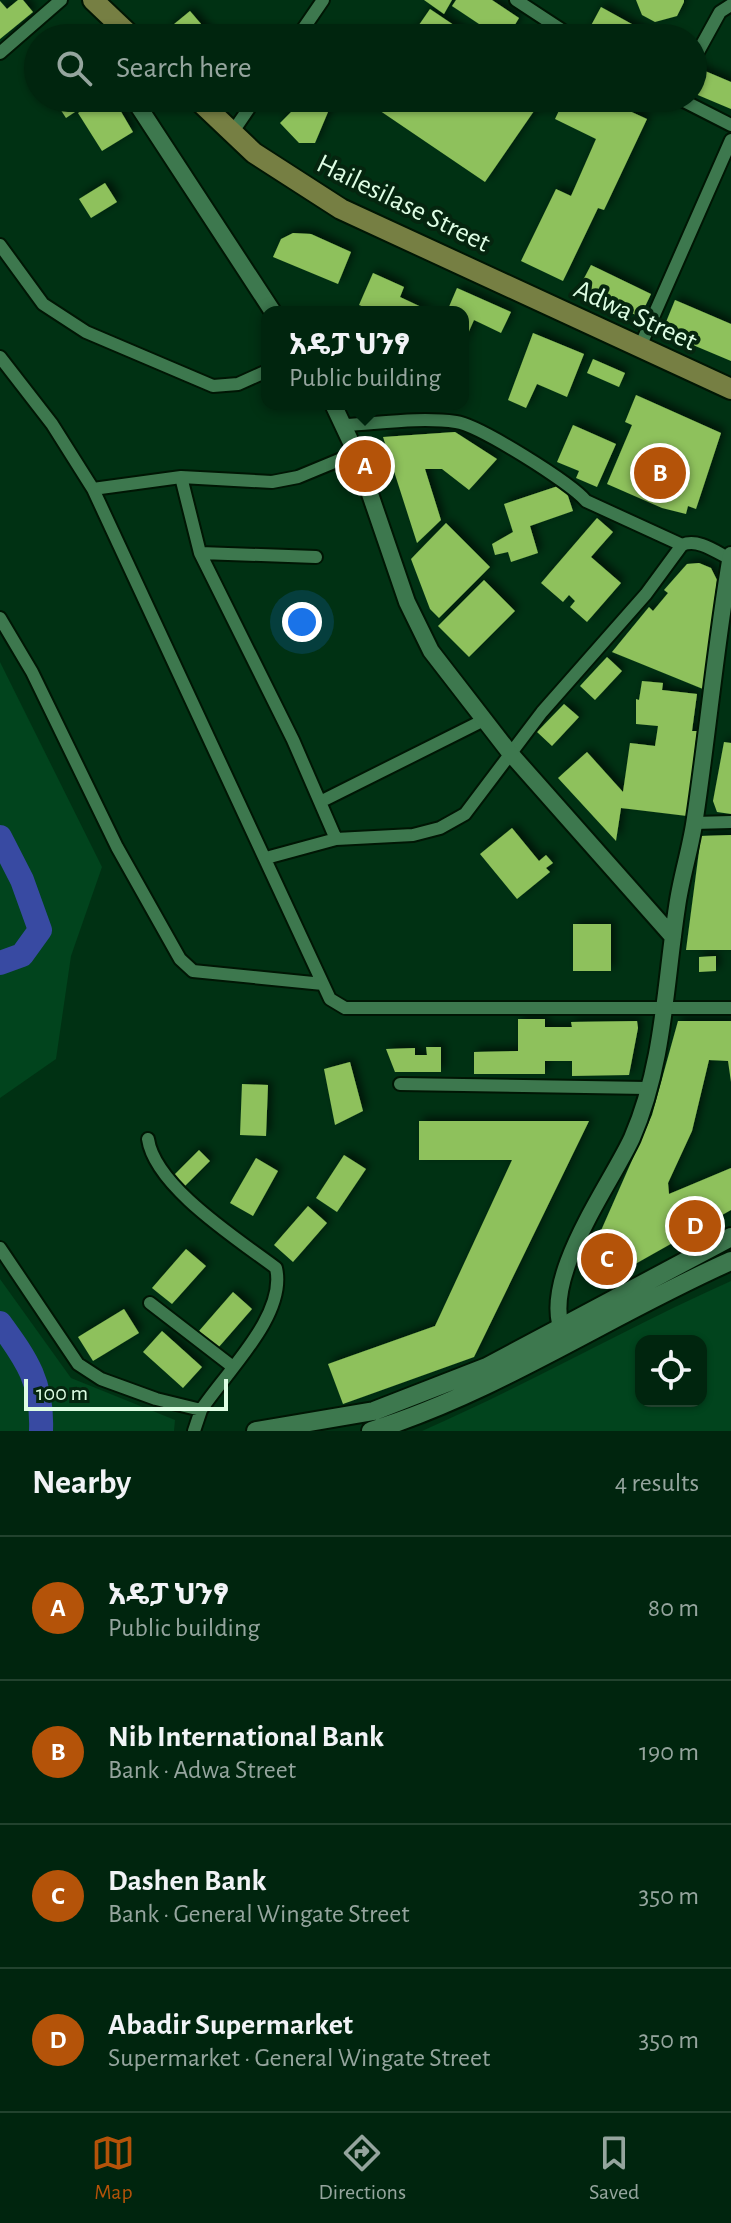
<!DOCTYPE html>
<html lang="en">
<head>
<meta charset="utf-8">
<style>
  :root { --surface:#00250e; --page:#0a2d17; --text:#f1f3f6; --muted:#95a59e; --line:#22422e; --accent:#b45309 }
  body { margin:0; font-family:"Alegreya Sans","Noto Sans Ethiopic",sans-serif; background:var(--page); color:var(--text) }
  .controls { position:absolute; right:24px; bottom:24px; display:grid; overflow:hidden; border-radius:16px; box-shadow:0 2px 6px #0004 }
  .controls button { width:72px; height:72px; display:grid; place-items:center; padding:0; border:0; border-bottom:2px solid var(--line); background:var(--surface); color:var(--text); font:40px sans-serif }
  .scale { position:absolute; left:24px; bottom:20px; width:204px; box-sizing:border-box; padding-left:8px; border:4px solid #defde4; border-top:0; font-size:22px; line-height:28px; white-space:nowrap; color:#defde4; -webkit-text-stroke:6px #05250f; paint-order:stroke }
  .you { position:absolute; left:302px; top:622px; width:28px; height:28px; margin:-20px; border:6px solid #fff; border-radius:50%; background:#1a73e8; box-shadow:0 0 0 12px #1a73e833 }
  .badge { display:grid; place-items:center; width:52px; height:52px; border-radius:50%; background:var(--accent); color:#fff; font-size:26px; font-weight:700 }
  .pin { position:absolute; translate:-50% -50%; border:4px solid #fff; box-shadow:0 2px 8px #0006 }
  .popup { position:absolute; left:261px; top:306px; width:208px; height:104px; box-sizing:border-box; display:grid; place-content:center; border-radius:16px; background:var(--surface); filter:drop-shadow(0 2px 6px #0005); font-size:26px; white-space:nowrap; color:var(--muted) }
  .popup b { font-size:30px; color:var(--text) }
  .popup::after { content:''; position:absolute; left:50%; top:100%; margin-left:-16px; border:16px solid transparent; border-top-color:var(--surface) }
  .list { margin:0; padding:0; list-style:none }
  h2 { display:flex; justify-content:space-between; align-items:center; height:104px; margin:0; padding:0 32px; font-size:34px }
  h2 small { font-size:26px; font-weight:400; color:var(--muted) }
  .list li { display:grid; grid-template-columns:52px 1fr auto; gap:24px; align-items:center; box-sizing:border-box; height:144px; padding:0 32px; border-top:2px solid var(--line) }
  .list b { display:block; font-size:30px; white-space:nowrap }
  .list p { margin:0; font-size:26px; white-space:nowrap; color:var(--muted) }
  .list em { font-size:26px; font-style:normal; color:var(--muted) }
  .icon { flex:none; width:44px; height:44px; fill:none; stroke:currentColor; stroke-width:2; stroke-linecap:round; stroke-linejoin:round }
  .map { position:relative; flex:none; width:731px; height:1431px; overflow:hidden }
  .search { position:absolute; background:var(--surface); box-shadow:0 2px 6px #0004; left:24px; right:24px; top:24px; height:88px; display:flex; align-items:center; gap:20px; box-sizing:border-box; padding:0 28px; border-radius:44px; color:var(--muted); font-size:30px }
  .sheet { height:680px; background:var(--surface) }
  nav { display:flex; justify-content:space-around; align-items:center; box-sizing:border-box; height:112px; border-top:2px solid var(--line); background:var(--surface); font-size:22px; color:var(--muted) }
  nav a { display:grid; justify-items:center; gap:4px }
  nav .on { color:var(--accent) }
  .map>svg:first-child { display:block }
  .green { fill:#01441d; fill-rule:evenodd }
  .lines { fill:none; stroke-linecap:round; stroke-linejoin:round }
  .river { stroke:#384aa2; stroke-width:24 }
  .building { fill:#8ec15b; filter:url(#shadow) }
  .minor-casing { stroke:#001604; stroke-width:16 }
  .tertiary-casing { stroke:#001604; stroke-width:20 }
  .secondary-casing { stroke:#001604; stroke-width:22 }
  .primary-casing { stroke:#001604; stroke-width:24 }
  .minor { stroke:#3d784e; stroke-width:12 }
  .tertiary { stroke:#3d784e; stroke-width:16 }
  .secondary { stroke:#3d784e; stroke-width:18 }
  .primary { stroke:#767f43; stroke-width:20 }
  .labels { text-anchor:middle; stroke-width:8; stroke-linejoin:round; paint-order:stroke }
  .street-label { font-size:28px; fill:#defde4; stroke:#05250f }
</style>
</head>
<body>
<div class="map">
<svg width="731" height="1431" viewBox="0 0 731 1431">
  <defs>
    <filter id="shadow"><feDropShadow dx="4" dy="-4" stdDeviation="4" flood-color="#0009"/></filter>
  </defs>
  <rect width="100%" height="100%" fill="#003113"/>
  <path class="green" d="M0,662L102,867L71,956L56,1059L0,1098Z
    M0,1279L71,1378L175,1420L174,1431H0Z
    M731,1281V1431H422C527,1385 626,1328 731,1281ZM701,1341V1401H641V1341Z"/>
  <g class="lines">
    <path class="river" d="M0,837L22,880L40,930L22,955L0,963
      M0,1323C27,1360 43,1383 41,1431"/>
  </g>
  <path class="building" d="M18,0H23L33,12L0,39V1L7,9Z
    M424,0H452L444,14Z
    M456,0H492L519,18L507,38H500L452,6Z
    M636,0H684V2L677,16L655,22L642,15Z
    M601,7L657,38H596L587,33Z
    M430,9L473,38H410Z
    M190,11L213,38H176L168,29Z
    M698,68L731,82V109L693,93Z
    M53,98H96L66,118Z
    M100,98H113L133,132L102,151L78,113Z
    M305,98H311L328,112L315,143H299L280,123Z
    M369,98H543L485,182L367,102Z
    M565,98H601L647,119L604,210L598,208L563,281L521,261L556,189L571,196L596,139L555,119Z
    M105,183L117,202L91,218L79,199Z
    M293,233L311,234L351,252L338,284L273,257L281,239Z
    M591,265L651,294L640,317L579,288Z
    M373,273L404,287L400,297L432,312H376L359,305Z
    M457,288L511,312L501,333L474,320L463,345V312L448,309Z
    M675,300L731,324V361L662,332Z
    M533,333L584,354L567,397L537,384L526,408L508,400Z
    M593,359L625,373L619,387L587,373Z
    M636,395L721,433L696,509L688,506L686,514L662,508L607,484L632,425L625,422Z
    M573,425L616,444L597,487L576,478L579,471L557,462Z
    M455,432L497,459L469,490L442,469H425L441,520L417,543L383,437Z
    M564,484L573,511L530,526L538,553L511,562L508,552L495,555L492,544L513,532L504,504Z
    M597,518L613,532L591,557L621,583L587,622L570,607L575,601L569,595L563,602L541,583Z
    M446,523L490,567L439,618L430,609L411,559Z
    M699,563L711,568L717,580L703,689L612,652L649,607L653,611L668,593L664,590L687,564Z
    M484,580L515,611L469,657L438,626Z
    M607,657L622,671L595,700L580,686Z
    M642,681L663,683L662,690L697,694L692,731H697L687,816L621,808L616,841L558,778L587,752L623,792L630,743L655,746L658,726L636,724V699L639,700Z
    M564,704L579,717L552,746L537,732Z
    M724,742L731,743V814L717,812L713,801Z
    M512,828L539,861L546,855L553,863L546,868L550,872L517,899L480,854Z
    M731,835V950H686L701,836Z
    M573,924H611V971H573Z
    M716,956V971L699,972V957Z
    M518,1019H545V1027H572L571,1022L637,1021L638,1028L629,1075L572,1076V1061H545V1074H474V1052L518,1051Z
    M678,1021H731V1082L728,1061L709,1060L692,1131L668,1183L669,1194L731,1168V1210L621,1272L605,1273L594,1265L592,1251L652,1115Z
    M426,1047H441V1072H395L386,1049L415,1048V1055H427Z
    M350,1062L363,1111L335,1125L324,1069Z
    M242,1084L268,1085L266,1136L240,1135Z
    M419,1121H589L474,1357L343,1404L328,1364L435,1326L512,1160H419Z
    M199,1150L210,1161L184,1187L174,1175Z
    M344,1155L366,1169L337,1212L316,1198Z
    M256,1158L278,1171L253,1216L230,1203Z
    M308,1206L327,1223L293,1262L274,1245Z
    M186,1249L206,1266L172,1304L152,1288Z
    M233,1292L252,1309L218,1348L199,1331Z
    M124,1309L139,1333L93,1361L78,1337Z
    M162,1331L202,1367L183,1388L143,1352Z"/>
  <g class="lines">
    <defs>
      <path id="minor" d="M516,0L574,38
        M297,38L323,0
        M0,53L61,0
        M693,61L720,12L731,5
        M678,98L731,125
        M232,133L256,98
        M0,245L43,304L86,332L213,386L238,384L267,371
        M639,349L731,140
        M0,357L52,424L93,489L330,999L345,1008H731
        M346,425C381,423 421,417 456,422C479,425 571,483 586,501L682,545
        M181,477L200,553L293,740L336,839
        M93,489L181,477L272,482L298,477L356,453
        M200,553L316,557
        M0,618L32,672L117,847L180,959L193,971L323,984
        M320,802L484,720
        M694,823L731,822
        M266,858L336,839L413,835L440,828L465,814L542,712L646,594L682,545C698,538 716,552 730,559
        M400,1084L647,1088
        M0,1248L78,1364L101,1379L156,1399L201,1410C226,1372 287,1315 276,1268C239,1240 155,1187 148,1139
        M150,1303L233,1367
        M194,1431L201,1410"/>
      <path id="tertiary" d="M133,98L273,312
        M333,404L356,453L407,602L431,651L510,753L673,937
        M565,1337C536,1284 610,1186 632,1138C664,1064 665,985 677,907C681,877 691,848 695,818C708,731 716,642 731,555"/>
      <path id="secondary" d="M256,1431L374,1411L487,1367L731,1237
        M371,1431C499,1391 609,1315 731,1261"/>
      <path id="primary" d="M93,0L133,38
        M196,98L254,153L341,209L731,389"/>
    </defs>
    <use href="#minor" class="minor-casing"/>
    <use href="#tertiary" class="tertiary-casing"/>
    <use href="#secondary" class="secondary-casing"/>
    <use href="#primary" class="primary-casing"/>
    <use href="#minor" class="minor"/>
    <use href="#tertiary" class="tertiary"/>
    <use href="#secondary" class="secondary"/>
    <use href="#primary" class="primary"/>
  </g>
  <g class="labels">
    <g class="street-label">
      <text transform="translate(404 202) rotate(26)" y="10">Hailesilase Street</text>
      <text transform="translate(636 314) rotate(25)" y="10">Adwa Street</text>
    </g>
  </g>
</svg>
<div class="controls">
<button><svg class="icon" aria-label="locate" viewBox="0 0 24 24"><circle cx="12" cy="12" r="6"/><path d="M12 2v4M12 18v4M2 12h4M18 12h4"/></svg></button>
</div>
<div class="scale">100 m</div>
<div class="you"></div>
<div class="pin badge" style="left:365px;top:466px">A</div>
<div class="popup"><b>አዴፓ ህንፃ</b>Public building</div>
<div class="pin badge" style="left:660px;top:473px">B</div>
<div class="pin badge" style="left:607px;top:1259px">C</div>
<div class="pin badge" style="left:695px;top:1226px">D</div>
<div class="search"><svg class="icon" aria-label="search" viewBox="0 0 24 24"><circle cx="10" cy="10" r="6"/><path d="M15 15l6 6"/></svg>Search here</div>
</div>
<section class="sheet">
<h2>Nearby<small>4 results</small></h2>
<ul class="list">
<li><span class="badge">A</span><div><b>አዴፓ ህንፃ</b><p>Public building</p></div><em>80 m</em></li>
<li><span class="badge">B</span><div><b>Nib International Bank</b><p>Bank · Adwa Street</p></div><em>190 m</em></li>
<li><span class="badge">C</span><div><b>Dashen Bank</b><p>Bank · General Wingate Street</p></div><em>350 m</em></li>
<li><span class="badge">D</span><div><b>Abadir Supermarket</b><p>Supermarket · General Wingate Street</p></div><em>350 m</em></li>
</ul>
</section>
<nav>
<a class="on"><svg class="icon" aria-label="map" viewBox="0 0 24 24"><path d="M3 6l6-2 6 2 6-2v14l-6 2-6-2-6 2zM9 4v14M15 6v14"/></svg>Map</a>
<a><svg class="icon" aria-label="directions" viewBox="0 0 24 24"><path d="M12 3l9 9-9 9-9-9zM9 14v-3h6M13 9l2 2-2 2"/></svg>Directions</a>
<a><svg class="icon" aria-label="saved" viewBox="0 0 24 24"><path d="M7 4h10v16l-5-4-5 4z"/></svg>Saved</a>
</nav>
</body>
</html>
